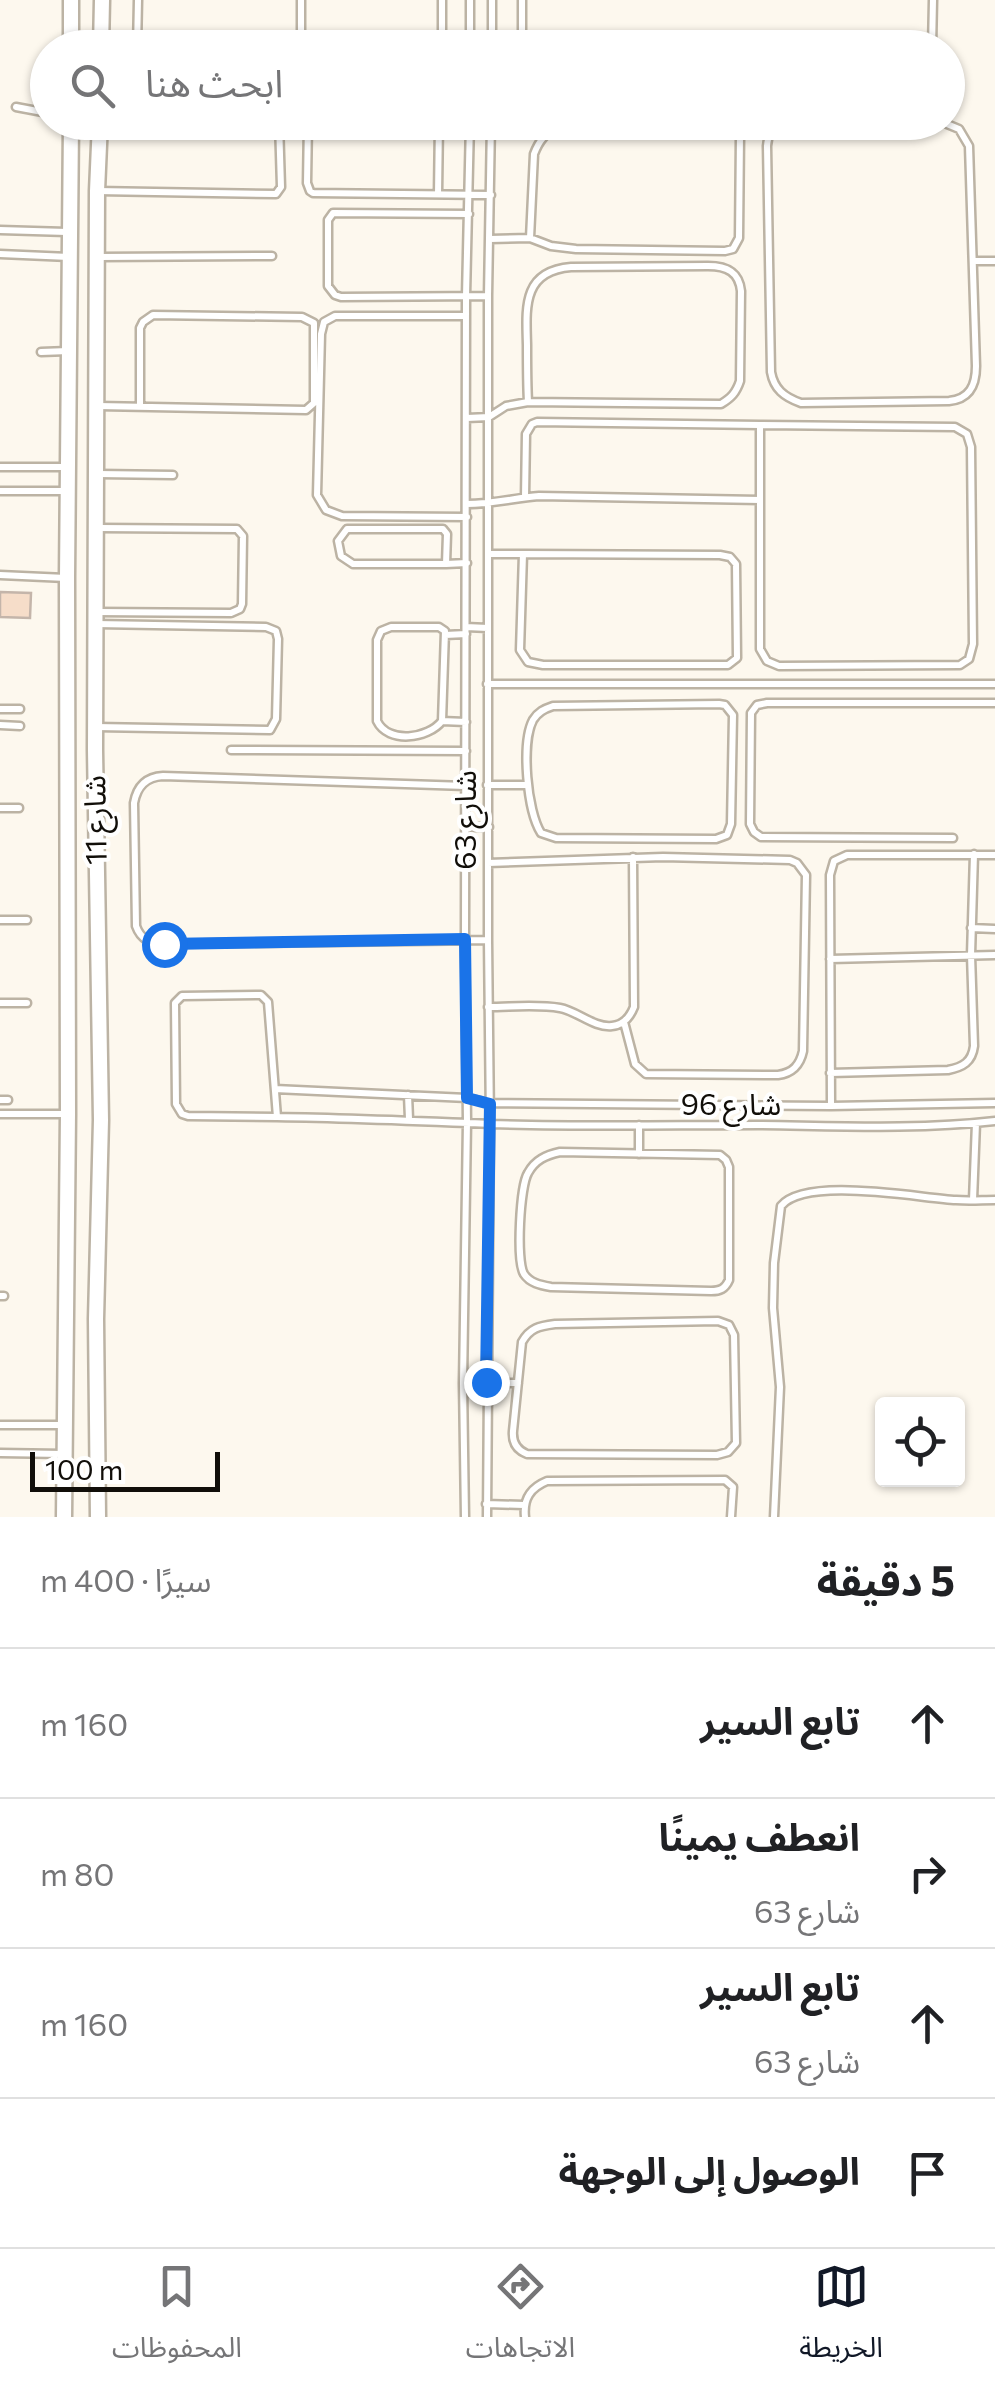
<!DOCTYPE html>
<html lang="ar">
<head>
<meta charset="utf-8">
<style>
  :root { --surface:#fff; --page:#f2f2f2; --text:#202124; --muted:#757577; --line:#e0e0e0; --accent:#111827 }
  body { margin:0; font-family:Commissioner,"Noto Sans Arabic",sans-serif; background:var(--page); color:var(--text); direction:rtl }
  .controls { position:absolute; right:30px; bottom:30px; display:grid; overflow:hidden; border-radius:10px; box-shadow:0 2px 8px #0004 }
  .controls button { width:90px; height:90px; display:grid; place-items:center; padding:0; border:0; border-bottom:2px solid var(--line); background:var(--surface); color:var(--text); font:50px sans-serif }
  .scale { position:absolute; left:30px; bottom:25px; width:190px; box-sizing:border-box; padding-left:10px; border:5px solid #110e09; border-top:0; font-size:28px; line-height:35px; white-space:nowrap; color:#110e09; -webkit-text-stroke:8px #fff; paint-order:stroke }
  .stop { position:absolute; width:30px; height:30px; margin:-22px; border:8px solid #1a73e8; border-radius:50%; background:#fff }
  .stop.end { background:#1a73e8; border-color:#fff; box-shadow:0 2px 10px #0008 }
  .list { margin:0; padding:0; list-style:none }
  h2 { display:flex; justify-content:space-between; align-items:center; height:130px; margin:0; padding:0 40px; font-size:42px }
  h2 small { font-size:32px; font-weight:400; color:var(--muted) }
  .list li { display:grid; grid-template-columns:65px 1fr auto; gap:30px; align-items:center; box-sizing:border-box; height:150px; padding:0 40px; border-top:2px solid var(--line) }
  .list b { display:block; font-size:38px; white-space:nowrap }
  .list p { margin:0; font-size:32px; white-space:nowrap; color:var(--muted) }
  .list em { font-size:32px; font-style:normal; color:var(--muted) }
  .icon { flex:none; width:55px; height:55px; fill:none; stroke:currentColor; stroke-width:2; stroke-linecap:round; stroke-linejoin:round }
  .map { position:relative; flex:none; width:995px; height:1517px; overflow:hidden; direction:ltr }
  .search { position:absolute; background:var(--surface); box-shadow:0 2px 8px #0004; left:30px; right:30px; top:30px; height:110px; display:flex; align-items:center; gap:25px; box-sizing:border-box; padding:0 35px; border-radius:55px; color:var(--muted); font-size:38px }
  .sheet { height:730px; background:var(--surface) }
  nav { display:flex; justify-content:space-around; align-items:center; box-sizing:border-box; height:140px; border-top:2px solid var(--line); background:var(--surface); font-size:28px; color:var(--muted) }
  nav a { display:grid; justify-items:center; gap:5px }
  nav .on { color:var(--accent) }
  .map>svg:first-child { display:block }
  .building { fill:#f6ddc9; stroke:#c4b5aa; stroke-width:2.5 }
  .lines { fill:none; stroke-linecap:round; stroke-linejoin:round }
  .service-casing { stroke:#bcb3a4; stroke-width:11 }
  .minor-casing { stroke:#bcb3a4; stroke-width:19 }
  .service { stroke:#fff; stroke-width:6 }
  .minor { stroke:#fff; stroke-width:14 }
  .route { stroke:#1a73e8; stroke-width:12 }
  .labels { text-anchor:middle; stroke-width:8; stroke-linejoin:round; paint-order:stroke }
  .street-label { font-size:30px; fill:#110e09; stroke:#fff }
</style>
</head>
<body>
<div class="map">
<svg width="995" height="1517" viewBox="0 0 995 1517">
  <rect width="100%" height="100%" fill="#fdf8ee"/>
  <path class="building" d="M0,592L31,593L30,618L0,617Z"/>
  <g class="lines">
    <defs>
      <path id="service" d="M442,0V48
        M522,0V48
        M137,48L138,0
        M301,48V0
        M470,48V0
        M492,48V0
        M932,48L933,0
        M16,107L48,113
        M308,122L307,183L310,191L313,193L491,195
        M779,122C771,129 768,135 767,146L771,372C774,389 784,397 801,403L949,401C970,399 976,385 976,366L969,146L959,129L942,122
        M725,125L735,127L740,135L739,238L733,249L725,251L576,249L551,246L530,238L534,154C539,141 545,133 558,127Z
        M97,191L276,194L281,187L279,122
        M438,194L439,122
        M469,214L333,213L328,220V286L335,295L341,297L488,296
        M0,230L67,232
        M490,239L530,238
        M0,254L69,257
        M99,257L272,256
        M973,261H995
        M466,316H335L324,322L321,334L317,495L326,510L342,516L467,517
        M41,352L68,351
        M98,406L306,410L314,403V323L302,317L153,315L143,322L140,328V407
        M467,418L489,417L506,406L528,402L721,404C731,398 736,393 740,381L741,291C739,272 727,266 708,266L571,267C522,271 526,308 527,345C527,364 527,383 528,402
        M0,467H67
        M98,474L173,475
        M0,491H68
        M525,497L526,434L532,424L537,422L760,425V649L767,661L779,666L960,665L969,659L973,644L971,447L967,434L955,427L760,425
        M467,504C492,504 515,498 539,496L760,500
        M489,554H523L520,650L528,662L543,665H728L737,658L736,564L730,557L720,555L523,554
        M446,564H353L341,556L338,541L347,529H443L447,534L446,564L467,563
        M0,575L66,578
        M96,612L231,613L240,609L242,604L243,536L237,529L99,528
        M96,624L266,627L276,631L278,639L276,719L270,730L96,727
        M391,627H439L445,631L442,721C428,739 388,744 377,721V640L381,631Z
        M466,627L488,628
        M445,635L466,634
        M487,684H995
        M719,704L725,705L733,715L731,824L727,835L716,839L556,838L541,833C527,811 521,743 533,720C538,712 544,709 553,706Z
        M0,709H20
        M442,721L466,722
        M0,725L20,726
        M231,750L466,751
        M487,785H527
        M466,786L163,776C146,777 137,786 134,803L136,926C141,940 150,943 164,944L488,940
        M0,808H19
        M466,827H489
        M953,838L761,837L754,832L750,824L751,713L757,705L767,703H995
        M488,863L663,857L790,860L797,863L806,875L803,1051C800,1065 793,1073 778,1075L646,1074L635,1064L624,1022
        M0,920H27
        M971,928L995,929
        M830,959L995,955
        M261,995L268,1002L277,1117L188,1116L182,1114L176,1104L175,1003L182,996Z
        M0,1003H27
        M488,1007C511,1007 537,1004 560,1008C577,1011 594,1028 612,1026C624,1025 630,1017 634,1007L633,857
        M830,1073L948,1070C963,1067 972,1062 974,1046L971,955L974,854
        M275,1089L467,1098L490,1103L831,1106L995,1103
        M408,1095L409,1119
        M0,1100H8
        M831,1106L830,875L834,861L847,855H995
        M0,1114H67
        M277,1117C348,1118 419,1121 491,1124C580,1127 669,1125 758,1125C837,1126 917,1130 995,1121
        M560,1152L720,1155L726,1160L729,1167V1280C725,1289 720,1291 711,1291L551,1287C540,1285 530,1283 524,1274C516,1261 520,1186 528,1173C535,1160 546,1155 560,1152Z
        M639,1154V1125
        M973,1200L976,1123
        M0,1296H4
        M718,1321L729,1325L734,1335L736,1443L728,1452L717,1455L527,1454C517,1450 512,1443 513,1431L522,1342C530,1328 539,1326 555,1324Z
        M463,1383H518
        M0,1425H62
        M0,1453L63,1454
        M486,1504L524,1505
        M465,1517L463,1383L467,1122L465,939L466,296L470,122
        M487,1517L490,1124L488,940V296L491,122
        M525,1517C523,1499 530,1488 547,1481L725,1480L733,1487L731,1517
        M774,1517L780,1387L773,1308L774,1263L781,1206C806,1176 918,1198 956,1200C969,1201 982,1200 995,1200"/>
      <path id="minor" d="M71,48V0
        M101,48L102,0
        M64,1517L68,1114L67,578L71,122
        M98,1517L96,1319L101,1120L95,750L97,191L100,122"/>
    </defs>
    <use href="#service" class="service-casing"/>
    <use href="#minor" class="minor-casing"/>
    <use href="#service" class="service"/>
    <use href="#minor" class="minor"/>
  </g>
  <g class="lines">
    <path class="route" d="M164,944L465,939L467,1098L490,1104L486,1382"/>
  </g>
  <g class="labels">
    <g class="street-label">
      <text transform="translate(96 820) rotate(-91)" y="10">شارع 11</text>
      <text transform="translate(466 820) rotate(-90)" y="10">شارع 63</text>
      <text x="731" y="1115">شارع 96</text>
    </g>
  </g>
</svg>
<div class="controls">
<button><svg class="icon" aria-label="locate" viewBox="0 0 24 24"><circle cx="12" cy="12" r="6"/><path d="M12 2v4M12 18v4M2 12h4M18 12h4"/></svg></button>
</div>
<div class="scale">100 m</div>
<div class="stop" style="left:164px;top:944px"></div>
<div class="stop end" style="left:486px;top:1382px"></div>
<div class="search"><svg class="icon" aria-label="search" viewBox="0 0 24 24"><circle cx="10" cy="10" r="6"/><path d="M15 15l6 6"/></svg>ابحث هنا</div>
</div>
<section class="sheet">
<h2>5 دقيقة<small>سيرًا · 400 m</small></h2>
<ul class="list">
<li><svg class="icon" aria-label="ahead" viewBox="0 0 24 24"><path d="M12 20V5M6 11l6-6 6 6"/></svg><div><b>تابع السير</b></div><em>160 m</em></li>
<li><svg class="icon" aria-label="right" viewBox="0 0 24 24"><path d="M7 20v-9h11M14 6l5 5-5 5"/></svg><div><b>انعطف يمينًا</b><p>شارع 63</p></div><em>80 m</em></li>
<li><svg class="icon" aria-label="ahead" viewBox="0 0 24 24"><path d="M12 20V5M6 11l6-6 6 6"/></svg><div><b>تابع السير</b><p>شارع 63</p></div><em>160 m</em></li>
<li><svg class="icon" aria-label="arrive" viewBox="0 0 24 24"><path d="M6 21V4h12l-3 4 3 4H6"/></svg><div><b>الوصول إلى الوجهة</b></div></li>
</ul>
</section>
<nav>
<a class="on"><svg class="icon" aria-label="map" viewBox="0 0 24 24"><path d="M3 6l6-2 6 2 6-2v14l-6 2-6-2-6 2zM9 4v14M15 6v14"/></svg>الخريطة</a>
<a><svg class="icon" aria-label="directions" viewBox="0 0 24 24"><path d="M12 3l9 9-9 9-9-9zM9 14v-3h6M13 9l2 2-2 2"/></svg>الاتجاهات</a>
<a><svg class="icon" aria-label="saved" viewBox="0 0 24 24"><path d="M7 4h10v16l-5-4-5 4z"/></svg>المحفوظات</a>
</nav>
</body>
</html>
